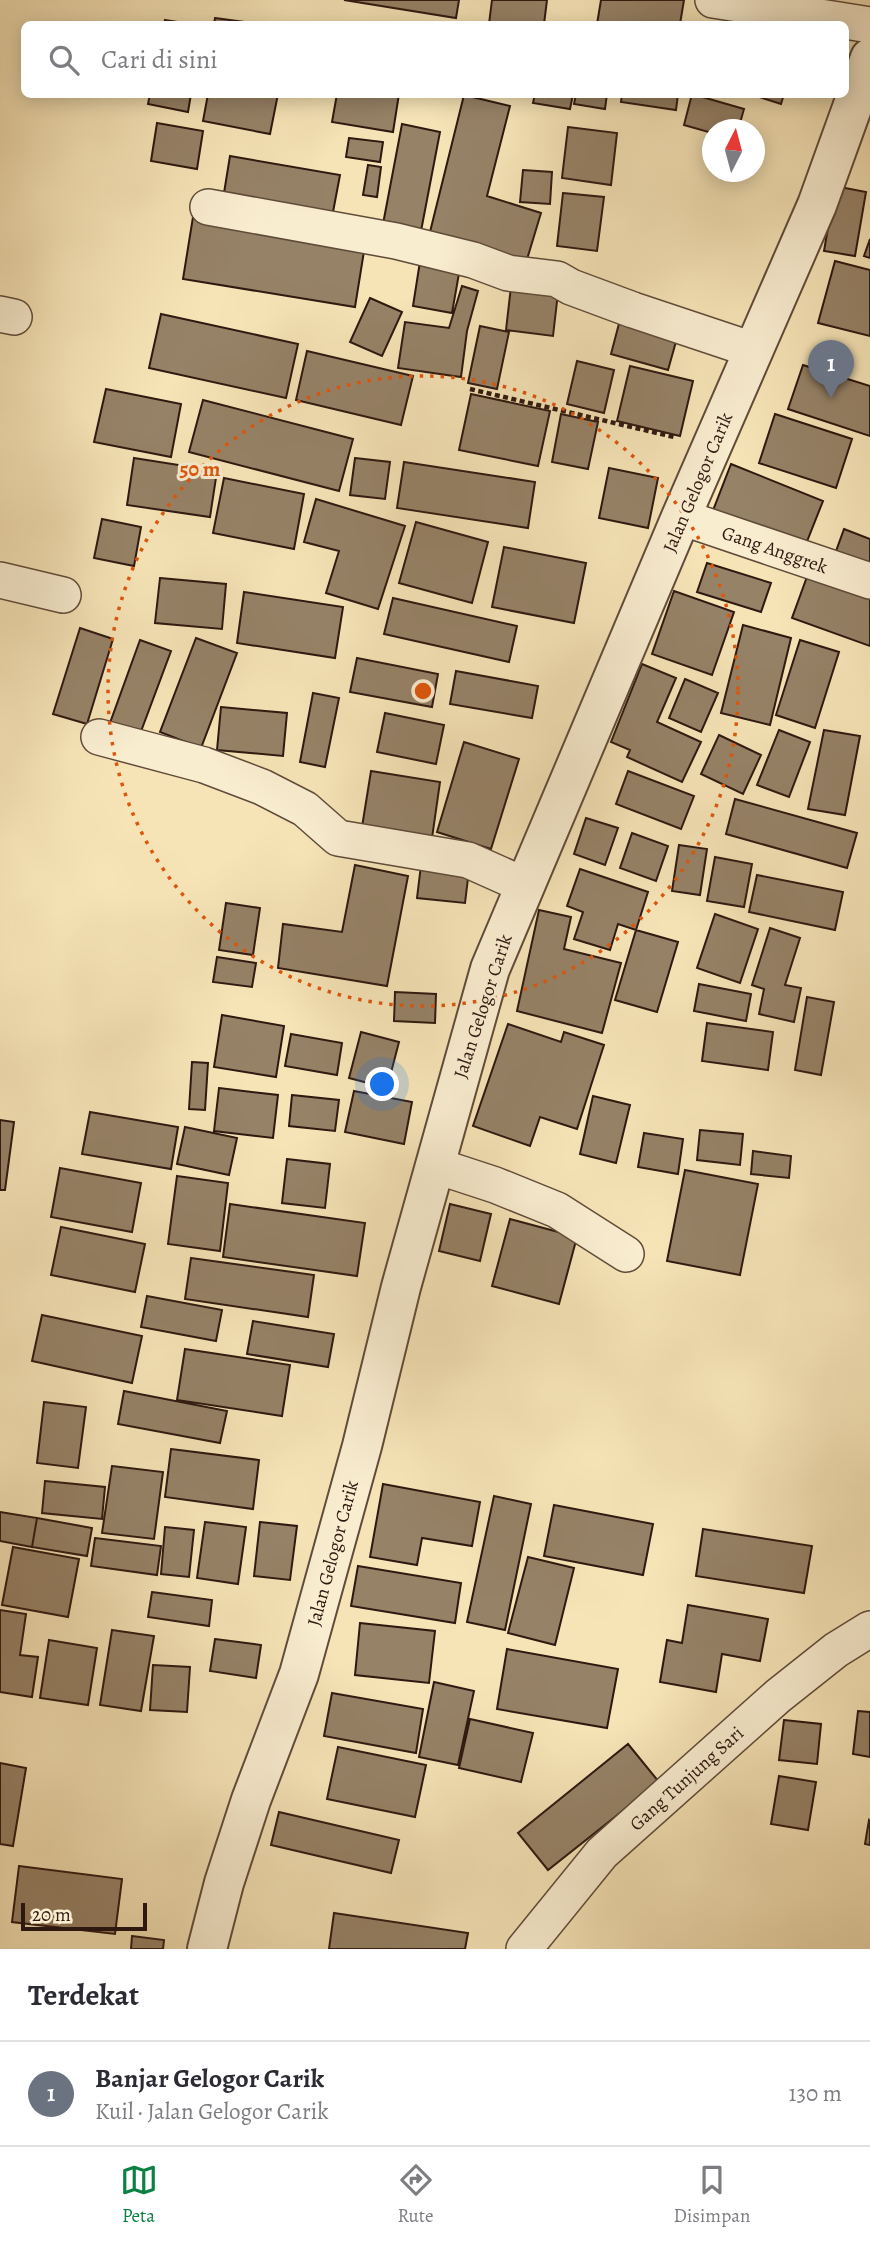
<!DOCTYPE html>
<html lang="id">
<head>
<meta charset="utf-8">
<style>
  :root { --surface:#fff; --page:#f2f2f3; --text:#2b2b33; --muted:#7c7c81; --line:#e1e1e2; --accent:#0b8043 }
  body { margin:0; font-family:Alegreya,serif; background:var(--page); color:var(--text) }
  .compass { position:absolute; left:702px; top:119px; width:63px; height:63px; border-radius:50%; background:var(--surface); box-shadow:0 4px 18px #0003; rotate:6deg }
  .scale { position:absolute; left:21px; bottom:18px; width:126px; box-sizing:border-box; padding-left:7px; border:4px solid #2e1810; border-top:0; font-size:19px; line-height:24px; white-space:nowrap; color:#2e1810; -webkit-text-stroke:5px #f9edd0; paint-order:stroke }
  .you { position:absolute; left:383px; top:1085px; width:24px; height:24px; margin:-18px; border:5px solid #fff; border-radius:50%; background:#1a73e8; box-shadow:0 0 0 10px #1a73e833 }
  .badge { display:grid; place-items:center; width:46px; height:46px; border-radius:50%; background:var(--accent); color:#fff; font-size:23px; font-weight:700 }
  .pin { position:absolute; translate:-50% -58px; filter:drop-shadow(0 2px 4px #0008) }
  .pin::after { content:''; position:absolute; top:37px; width:24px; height:21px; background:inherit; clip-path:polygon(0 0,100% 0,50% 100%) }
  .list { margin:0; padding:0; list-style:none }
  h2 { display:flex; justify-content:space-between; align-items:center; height:91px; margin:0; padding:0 28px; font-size:30px }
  h2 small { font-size:23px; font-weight:400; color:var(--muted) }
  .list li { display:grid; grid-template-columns:46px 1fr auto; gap:21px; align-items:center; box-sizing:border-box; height:105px; padding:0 28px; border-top:2px solid var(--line) }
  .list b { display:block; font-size:26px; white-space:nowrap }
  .list p { margin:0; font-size:23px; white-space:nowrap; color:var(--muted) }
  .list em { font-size:23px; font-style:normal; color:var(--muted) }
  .icon { flex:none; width:38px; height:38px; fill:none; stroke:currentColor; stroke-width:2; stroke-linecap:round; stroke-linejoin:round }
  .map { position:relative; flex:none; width:870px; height:1949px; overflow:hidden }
  .search { position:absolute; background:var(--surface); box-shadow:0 4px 18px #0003; left:21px; right:21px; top:21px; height:77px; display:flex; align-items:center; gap:18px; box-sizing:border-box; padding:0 24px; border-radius:10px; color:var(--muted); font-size:26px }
  .sheet { height:196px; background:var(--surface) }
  nav { display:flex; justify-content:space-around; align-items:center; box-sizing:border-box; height:98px; border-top:2px solid var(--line); background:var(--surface); font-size:19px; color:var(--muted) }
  nav a { display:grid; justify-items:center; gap:4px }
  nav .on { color:var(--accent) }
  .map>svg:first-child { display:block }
  .building { fill:#968267; stroke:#2e1810; stroke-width:2 }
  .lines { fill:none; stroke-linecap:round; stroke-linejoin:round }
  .minor-casing { stroke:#604b3a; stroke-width:38 }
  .tertiary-casing { stroke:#604b3a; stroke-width:42 }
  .path { stroke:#2e1810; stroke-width:4.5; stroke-dasharray:5 3.5; stroke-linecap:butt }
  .minor { stroke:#f9edd0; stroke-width:35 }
  .tertiary { stroke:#f9edd0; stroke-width:38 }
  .ring { fill:none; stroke:#df560c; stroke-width:3.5; stroke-dasharray:3.5 7 }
  .labels { text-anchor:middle; stroke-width:6; stroke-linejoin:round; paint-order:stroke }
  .street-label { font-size:19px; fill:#2e1810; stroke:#f9edd0 }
  .centre { fill:#df560c; stroke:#f9edd0; stroke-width:3.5 }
  .ring-label { font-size:21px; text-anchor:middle; font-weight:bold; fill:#df560c; stroke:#f9edd0; stroke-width:6; stroke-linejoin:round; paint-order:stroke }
</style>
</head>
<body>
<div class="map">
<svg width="870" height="1949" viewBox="0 0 870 1949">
  <rect width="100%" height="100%" fill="#f6e4b7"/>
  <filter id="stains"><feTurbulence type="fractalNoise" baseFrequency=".00286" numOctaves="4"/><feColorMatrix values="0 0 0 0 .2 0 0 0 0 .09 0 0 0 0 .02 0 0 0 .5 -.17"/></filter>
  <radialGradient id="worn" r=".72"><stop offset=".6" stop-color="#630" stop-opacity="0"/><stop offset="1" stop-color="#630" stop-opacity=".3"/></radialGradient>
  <path class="building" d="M344,0H459L456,18Z
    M492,0H547L544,24H489Z
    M601,0H684L680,24H597Z
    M215,18L260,24H214Z
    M165,20L190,24H164Z
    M150,94H191L188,112L148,104Z
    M208,94H278L270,134L203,121Z
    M337,94H399L393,132L332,122Z
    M535,94H573L570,109L533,103Z
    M576,94H607L605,109L574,104Z
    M622,94H678L676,110L621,102Z
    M692,94L744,109L738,130H712V133L684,125Z
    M750,94H784L781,104Z
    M464,95L510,106L487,196L541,213L525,266L428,240Z
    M157,123L203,131L197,169L151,161Z
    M402,124L440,132L421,231L383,224Z
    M568,127L617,133L611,185L562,178Z
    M349,138L383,142L380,162L346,157Z
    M230,156L340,175L333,212L224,193Z
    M368,165L381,167L377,197L363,195Z
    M523,170L552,172L550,204L520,202Z
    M835,186L866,192L855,256L824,251Z
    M563,193L604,197L597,251L557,246Z
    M193,217L365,245L355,307L183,279Z
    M870,239V258L864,256Z
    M421,255L461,262L452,313L413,306Z
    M835,261L870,270V336L818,323Z
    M512,278L559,284L553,336L506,330Z
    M462,286L478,291L467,331L461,377L398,368L405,322L449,328Z
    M370,298L402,312L382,356L350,342Z
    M161,314L298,344L286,398L149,368Z
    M621,316L679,331L668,370L611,354Z
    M480,326L509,332L497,389L468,383Z
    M307,351L413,376L401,425L296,400Z
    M577,361L614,370L604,413L567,404Z
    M803,365L870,386V436L788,409Z
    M630,366L693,381L680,436L617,421Z
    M106,389L181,404L171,457L94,442Z
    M471,394L550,411L538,466L459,450Z
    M203,400L353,439L339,491L189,452Z
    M561,414L598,422L588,469L552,462Z
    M775,414L852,439L836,488L759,463Z
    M134,458L217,471L210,517L127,505Z
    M355,458L390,462L385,499L350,495Z
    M404,462L535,482L528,528L397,508Z
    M731,464L823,501L804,549L712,513Z
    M609,468L658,478L648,528L599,518Z
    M224,478L304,494L294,549L213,533Z
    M316,499L405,526L378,609L326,593L339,551L304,542Z
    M102,519L141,527L134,566L94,558Z
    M416,522L488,542L472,603L399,583Z
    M844,529L870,539V567L835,554Z
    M504,547L586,563L574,623L492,607Z
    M707,563L771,583L761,612L697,592Z
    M808,574L870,596V646L792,618Z
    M160,578L226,584L222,629L155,623Z
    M674,591L734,612L712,675L652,654Z
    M244,592L343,607L335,658L237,643Z
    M393,598L517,626L509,662L384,634Z
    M743,625L791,638L770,725L721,713Z
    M80,628L113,639L87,724L53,714Z
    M196,638L237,653L201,748L160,732Z
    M140,640L171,651L140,734L110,723Z
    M800,640L839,652L815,728L776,715Z
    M357,658L438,674L432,707L350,692Z
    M642,664L676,678L657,722L701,742L682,782L627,757L630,750L611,742Z
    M456,671L538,686L532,718L450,704Z
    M685,679L718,693L701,732L669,718Z
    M313,693L339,698L325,767L300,762Z
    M221,707L287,713L283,756L217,750Z
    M385,713L444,725L436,764L377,752Z
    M779,730L810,742L789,797L757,785Z
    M824,730L860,736L845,815L808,809Z
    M719,735L761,755L743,794L701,774Z
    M464,742L519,759L491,849L437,832Z
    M371,771L440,782L432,838L362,827Z
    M628,771L694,796L681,829L616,804Z
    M735,799L857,833L847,868L726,834Z
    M586,818L618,828L605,865L574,854Z
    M632,833L668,846L656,881L620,868Z
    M679,845L707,849L700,895L672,891Z
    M715,857L752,864L744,907L707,901Z
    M355,865L408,876L387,986L278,968L283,924L342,932Z
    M421,865L469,870L465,903L417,898Z
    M580,869L648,892L636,930L618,924L610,950L574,939L583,912L567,906Z
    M757,875L843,892L835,930L749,912Z
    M226,903L260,908L253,955L219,950Z
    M539,910L571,917L564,949L621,963L602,1033L517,1011Z
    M715,914L758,929L740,983L697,968Z
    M770,928L800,938L785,985L801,988L794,1022L759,1014L764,989L752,985Z
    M636,930L678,942L657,1012L615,1000Z
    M217,957L256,963L252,987L213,982Z
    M699,984L751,994L746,1021L694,1011Z
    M395,992L436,994L435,1023L394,1021Z
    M807,997L834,1002L821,1075L795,1070Z
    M222,1015L284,1026L276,1077L214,1067Z
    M707,1023L773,1032L768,1070L702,1061Z
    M508,1024L561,1042L564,1032L604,1045L577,1129L540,1117L530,1146L473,1126Z
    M361,1032L399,1042L387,1088L349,1078Z
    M291,1034L342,1043L337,1075L285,1066Z
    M192,1062L208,1063L205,1110L189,1109Z
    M219,1088L278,1095L273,1138L214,1131Z
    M354,1091L412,1102L404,1144L345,1132Z
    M292,1095L339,1100L335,1131L289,1126Z
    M593,1096L630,1105L616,1163L580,1154Z
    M90,1112L178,1127L171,1169L82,1154Z
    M0,1120L14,1122L5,1190H0Z
    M185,1127L237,1138L229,1175L177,1164Z
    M700,1130L743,1134L740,1165L697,1160Z
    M644,1133L683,1139L678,1174L638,1167Z
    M753,1151L791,1156L789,1178L751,1174Z
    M287,1159L330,1164L325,1208L282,1203Z
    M60,1168L141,1183L132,1232L51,1217Z
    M685,1170L758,1184L740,1275L667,1261Z
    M177,1176L228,1183L220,1251L168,1244Z
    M230,1204L365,1223L357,1276L223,1257Z
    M450,1204L491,1214L480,1261L439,1251Z
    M510,1219L577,1237L559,1304L492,1286Z
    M61,1227L145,1244L135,1292L51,1275Z
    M191,1258L314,1275L308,1317L185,1299Z
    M147,1296L222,1310L216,1341L141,1327Z
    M42,1315L142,1336L132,1383L32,1361Z
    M253,1321L334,1334L328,1367L247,1354Z
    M185,1349L290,1365L282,1416L177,1400Z
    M124,1391L227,1411L220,1443L118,1424Z
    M44,1402L86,1407L78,1468L37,1463Z
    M171,1449L259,1460L253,1509L165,1497Z
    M112,1466L163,1472L154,1539L102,1533Z
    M45,1481L105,1487L102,1519L42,1513Z
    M383,1484L480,1502L472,1546L422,1538L417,1565L370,1557Z
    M494,1496L531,1504L505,1630L467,1622Z
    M554,1505L653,1524L643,1575L544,1556Z
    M0,1512L37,1518L32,1547L0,1541Z
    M37,1518L92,1528L87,1556L32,1547Z
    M205,1522L246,1527L238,1584L197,1578Z
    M260,1522L297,1526L290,1580L254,1576Z
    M165,1527L194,1530L189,1577L161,1574Z
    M703,1529L812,1546L804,1593L696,1576Z
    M95,1538L161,1546L157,1575L91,1566Z
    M13,1547L79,1559L68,1617L2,1605Z
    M528,1557L574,1568L555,1645L508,1633Z
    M358,1566L461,1583L455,1623L351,1606Z
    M152,1592L212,1600L209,1626L148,1617Z
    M688,1605L768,1619L760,1661L722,1654L716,1692L660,1682L667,1640L682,1643Z
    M0,1610L26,1614L20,1655L38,1657L32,1697L0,1692Z
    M360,1623L435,1631L429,1683L355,1675Z
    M112,1630L154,1636L141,1711L100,1705Z
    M215,1639L261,1645L256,1678L210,1671Z
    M49,1640L97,1648L88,1705L40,1698Z
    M507,1649L618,1669L607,1728L497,1709Z
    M153,1665L190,1667L187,1712L150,1710Z
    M434,1682L474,1691L458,1765L419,1757Z
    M332,1693L423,1709L416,1753L324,1736Z
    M858,1711L870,1712V1757L853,1754Z
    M470,1719L533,1733L521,1782L459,1768Z
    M784,1720L821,1724L817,1764L779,1760Z
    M628,1744L659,1782L548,1870L518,1833Z
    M338,1747L426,1765L415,1817L327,1799Z
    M0,1763L26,1768L13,1846L0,1844Z
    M779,1776L816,1782L808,1830L771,1824Z
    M279,1812L399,1840L391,1873L271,1845Z
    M869,1820L870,1821V1845L865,1844Z
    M19,1866L122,1879L115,1934L12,1922Z
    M334,1913L468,1933L465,1949H329Z
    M132,1936L164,1940L163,1949H131Z"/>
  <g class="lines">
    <defs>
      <path id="minor" d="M713,0L870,25
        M208,207L396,241L473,260L508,273L557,279L571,287L633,310L753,350
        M0,314L14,317
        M681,517L870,581
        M0,580L63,595
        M99,737L204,765L262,787L305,809L338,838L468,860L524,885
        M434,1165L495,1185L557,1210L626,1254
        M524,1949L602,1853L778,1696L836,1650L870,1629"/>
      <path id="tertiary" d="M207,1949L224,1883L251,1800L299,1674L362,1446L401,1287L490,969L681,517L817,205L870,58"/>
    </defs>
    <use href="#minor" class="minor-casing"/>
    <use href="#tertiary" class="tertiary-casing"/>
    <path class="path" d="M470,389L674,437"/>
    <use href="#minor" class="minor"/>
    <use href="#tertiary" class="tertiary"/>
  </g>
  <circle class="ring" cx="423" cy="691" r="315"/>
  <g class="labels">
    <g class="street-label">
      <text transform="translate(697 482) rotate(-67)" y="7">Jalan Gelogor Carik</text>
      <text transform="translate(775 549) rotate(19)" y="7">Gang Anggrek</text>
      <text transform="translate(482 1006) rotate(-72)" y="7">Jalan Gelogor Carik</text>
      <text transform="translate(332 1553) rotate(-75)" y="7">Jalan Gelogor Carik</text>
      <text transform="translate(686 1778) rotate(-42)" y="7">Gang Tunjung Sari</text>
    </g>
  </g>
  <circle cx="423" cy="691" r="10" class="centre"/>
  <g class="ring-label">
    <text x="200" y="476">50 m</text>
  </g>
  <rect width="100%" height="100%" filter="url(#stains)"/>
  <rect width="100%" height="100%" fill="url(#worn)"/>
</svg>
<svg class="compass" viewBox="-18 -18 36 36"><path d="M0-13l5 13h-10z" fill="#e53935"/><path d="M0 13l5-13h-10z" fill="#7c7c81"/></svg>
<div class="scale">20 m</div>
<div class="you"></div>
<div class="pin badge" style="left:831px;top:398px;background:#6b7280">1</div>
<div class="search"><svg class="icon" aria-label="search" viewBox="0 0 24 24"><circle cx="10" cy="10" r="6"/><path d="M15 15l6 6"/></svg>Cari di sini</div>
</div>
<section class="sheet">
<h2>Terdekat<small></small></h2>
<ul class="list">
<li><span class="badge" style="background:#6b7280">1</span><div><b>Banjar Gelogor Carik</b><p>Kuil · Jalan Gelogor Carik</p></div><em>130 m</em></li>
</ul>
</section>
<nav>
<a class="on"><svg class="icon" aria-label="map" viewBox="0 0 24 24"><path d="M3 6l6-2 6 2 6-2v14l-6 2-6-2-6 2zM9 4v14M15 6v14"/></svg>Peta</a>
<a><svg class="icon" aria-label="directions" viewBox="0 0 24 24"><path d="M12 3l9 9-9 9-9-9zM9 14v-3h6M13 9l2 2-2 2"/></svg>Rute</a>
<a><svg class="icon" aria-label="saved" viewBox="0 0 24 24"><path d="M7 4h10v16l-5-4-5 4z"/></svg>Disimpan</a>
</nav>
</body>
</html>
